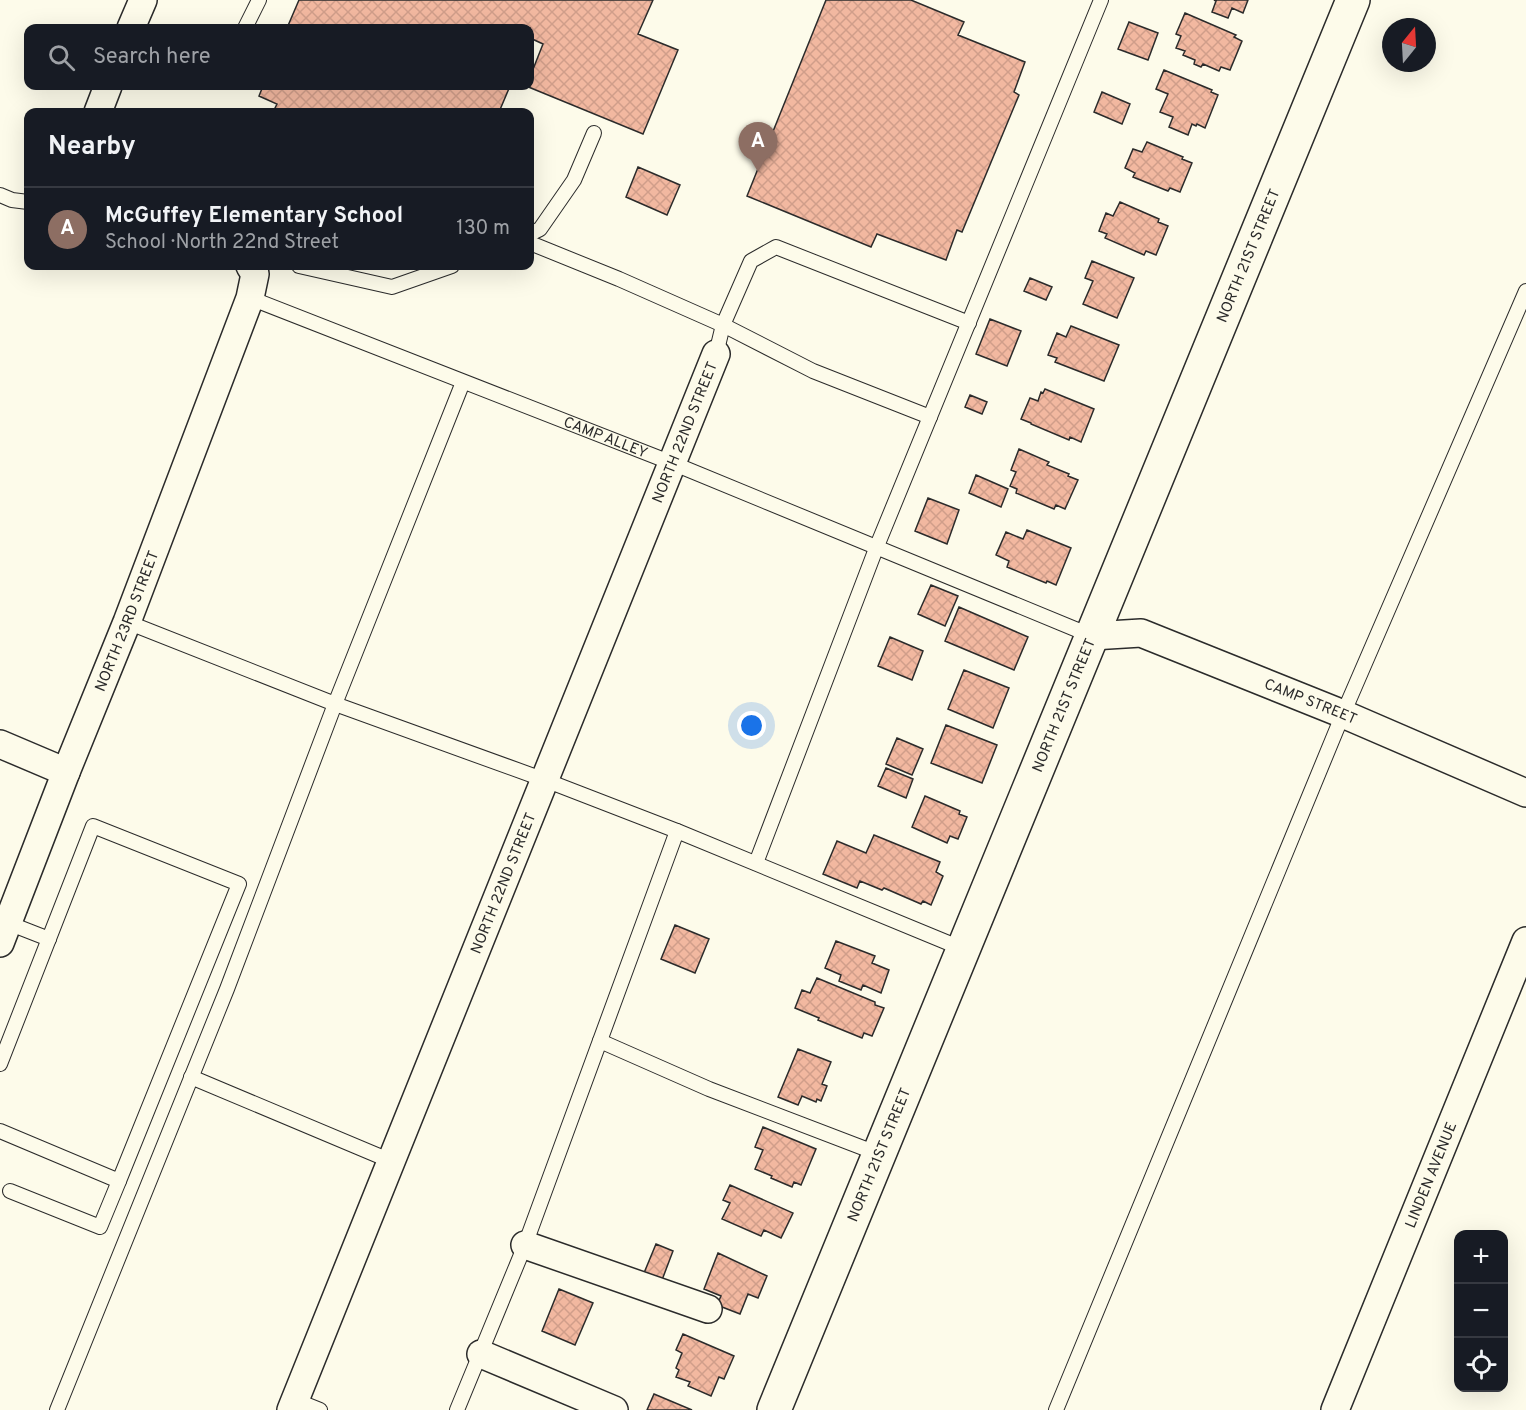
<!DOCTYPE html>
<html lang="en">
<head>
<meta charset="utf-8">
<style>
  :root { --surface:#171b24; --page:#20242c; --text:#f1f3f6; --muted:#9ea1a6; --line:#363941; --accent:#b45309 }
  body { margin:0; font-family:Overpass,sans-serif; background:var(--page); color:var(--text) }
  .controls { position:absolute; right:18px; bottom:18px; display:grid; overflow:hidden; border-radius:12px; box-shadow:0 6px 24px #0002 }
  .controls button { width:54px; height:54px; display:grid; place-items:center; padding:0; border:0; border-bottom:2px solid var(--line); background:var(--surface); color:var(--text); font:30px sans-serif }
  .compass { position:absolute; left:1382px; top:18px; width:54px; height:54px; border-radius:50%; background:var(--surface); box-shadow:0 6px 24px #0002; rotate:18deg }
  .you { position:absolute; left:752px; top:726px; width:21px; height:21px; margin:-15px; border:4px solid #fff; border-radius:50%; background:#1a73e8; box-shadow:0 0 0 9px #1a73e833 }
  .badge { display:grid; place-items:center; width:39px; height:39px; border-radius:50%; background:var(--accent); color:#fff; font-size:20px; font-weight:700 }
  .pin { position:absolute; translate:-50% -50px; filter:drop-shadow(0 2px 3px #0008) }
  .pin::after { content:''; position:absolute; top:32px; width:21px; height:18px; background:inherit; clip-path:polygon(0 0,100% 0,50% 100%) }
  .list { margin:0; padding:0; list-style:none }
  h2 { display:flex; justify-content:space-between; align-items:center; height:78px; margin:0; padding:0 24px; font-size:26px }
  h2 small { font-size:20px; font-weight:400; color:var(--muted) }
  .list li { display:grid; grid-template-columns:39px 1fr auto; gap:18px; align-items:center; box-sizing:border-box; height:84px; padding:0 24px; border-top:2px solid var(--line) }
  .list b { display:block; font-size:22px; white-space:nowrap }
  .list p { margin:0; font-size:20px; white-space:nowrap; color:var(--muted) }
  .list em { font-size:20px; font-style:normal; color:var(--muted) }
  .icon { flex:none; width:33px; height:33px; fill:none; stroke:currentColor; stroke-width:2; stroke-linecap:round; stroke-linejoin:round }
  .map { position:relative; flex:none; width:1526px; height:1410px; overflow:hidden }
  .search { position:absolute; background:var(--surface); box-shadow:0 6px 24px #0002; left:24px; top:24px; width:510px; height:66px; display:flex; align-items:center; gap:15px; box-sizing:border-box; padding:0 21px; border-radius:12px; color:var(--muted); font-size:22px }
  .panel { position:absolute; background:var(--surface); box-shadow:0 6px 24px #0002; left:24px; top:108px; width:510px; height:162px; border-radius:12px }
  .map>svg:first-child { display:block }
  .building { fill:url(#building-cross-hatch); stroke:#2b2b2b; stroke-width:1.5 }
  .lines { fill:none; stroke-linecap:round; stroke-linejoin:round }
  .service-casing { stroke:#2b2b2b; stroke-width:16 }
  .minor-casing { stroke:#2b2b2b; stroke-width:30 }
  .secondary-casing { stroke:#2b2b2b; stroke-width:36 }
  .service { stroke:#fdfbea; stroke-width:14 }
  .minor { stroke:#fdfbea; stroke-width:27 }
  .secondary { stroke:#fdfbea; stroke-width:33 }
  .labels { text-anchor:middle; stroke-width:4.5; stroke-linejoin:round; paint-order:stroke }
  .street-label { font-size:15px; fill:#2b2b2b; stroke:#fdfbea }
</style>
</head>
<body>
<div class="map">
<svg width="1526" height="1410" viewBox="0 0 1526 1410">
  <defs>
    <pattern id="building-cross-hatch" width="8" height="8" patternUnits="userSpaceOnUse" patternTransform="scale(1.5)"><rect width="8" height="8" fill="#f2b8a0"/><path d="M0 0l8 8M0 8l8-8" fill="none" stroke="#d09e8a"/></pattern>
  </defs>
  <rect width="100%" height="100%" fill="#fdfbea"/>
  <path class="building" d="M299,0H653L638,34L678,50L643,134L526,86H530V77L543,44L530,38V40V28H287Z
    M826,0H911L964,22L958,35L1025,62L1014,92L1019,95L962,232L957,230L946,260L877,234L871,247L747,196Z
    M1214,0H1248L1243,13L1232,8L1228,18L1212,12L1216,1Z
    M1185,13L1236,35L1234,37L1242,41L1230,70L1221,67L1219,71L1203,64L1201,67L1194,64L1195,60L1183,55L1185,51L1176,48L1181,36L1176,34Z
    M1129,22L1158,33L1148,60L1118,49Z
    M1164,70L1212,90L1211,92L1218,95L1205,128L1197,124L1196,126L1192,124L1188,135L1169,127L1173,117L1160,112L1168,94L1156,89Z
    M263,86H510L499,112H273L277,104L259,96Z
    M1102,92L1130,104L1122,124L1094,112Z
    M1147,142L1183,157L1182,159L1192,163L1180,192L1170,188L1168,191L1133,177L1135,173L1125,168L1133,149L1142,152Z
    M638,167L680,185L667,215L626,197Z
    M1120,202L1159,219L1158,222L1168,226L1156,255L1146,251L1144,255L1105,238L1107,234L1099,231L1106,213L1113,216Z
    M1092,261L1134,278L1117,318L1083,304L1093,281L1085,278Z
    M1030,278L1052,287L1046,300L1024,291Z
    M990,319L1021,331L1007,366L976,354Z
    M1071,326L1119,345L1104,381L1055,362L1057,358L1048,355L1057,333L1066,337Z
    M1045,389L1094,409L1081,442L1070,437L1069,440L1031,424V423L1021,419L1030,398L1038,401L1041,392L1043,393Z
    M970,395L987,402L982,414L965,407Z
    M1019,449L1049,462L1047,465L1069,474L1068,476L1078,480L1065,509L1056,505L1054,509L1016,493L1017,489L1010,486L1016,472L1011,470Z
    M976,475L1008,489L1001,507L969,493Z
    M928,498L959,510L947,544L915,531Z
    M1027,530L1071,548L1056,585L1047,581L1046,583L1007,567L1009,561L996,555L1006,532L1023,539Z
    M931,585L958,596L945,626L918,614Z
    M959,607L1028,637L1014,670L945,641Z
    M890,637L923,651L912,680L878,666Z
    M964,670L1009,688L993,728L948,709Z
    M946,725L997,745L982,783L931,763Z
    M897,738L923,749L912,775L886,764Z
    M886,768L913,779L906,798L878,786Z
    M925,796L960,811L959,814L967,817L958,839L950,836L947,843L912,827Z
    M874,835L940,862L936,872L943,876L931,905L923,901L921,904L884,888L882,890L860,881L857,888L823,874L837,841L866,853Z
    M675,925L709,939L695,973L661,959Z
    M836,941L875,956L872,963L889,970L881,993L863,985L861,990L839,981L841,975L825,968Z
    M817,978L875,1002V1005L884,1008L872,1036L864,1033L862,1038L818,1020L819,1018L795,1008L802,990L810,993Z
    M798,1049L831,1062L822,1084L827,1086L821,1101L817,1099L816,1102L802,1096L798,1105L778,1097Z
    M763,1127L816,1149L801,1185L794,1182L792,1187L771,1178L772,1176L755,1169L763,1150L755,1147Z
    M730,1185L793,1213L781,1238L764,1230L761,1236L722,1219L730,1203L723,1200Z
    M656,1244L673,1251L662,1280L644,1273Z
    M718,1253L767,1276L758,1298L748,1294L740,1314L717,1305L721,1296L704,1289Z
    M559,1289L593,1303L575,1345L542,1331Z
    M683,1334L734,1356L724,1379L719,1377L711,1396L688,1386L690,1382L676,1377L679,1370L676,1368L682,1353L676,1350Z
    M654,1394L692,1410H647Z"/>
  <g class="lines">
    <defs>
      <g id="service">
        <path d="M245,28L259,0"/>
        <path d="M0,195L12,200L28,202"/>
        <path d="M530,234L540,229L574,180L594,133"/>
        <path d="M530,243L619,279L723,325L813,371L930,417"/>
        <path d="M299,266L392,287L452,266"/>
        <path id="s1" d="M250,298L672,463L1092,636"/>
        <path d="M716,354L723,325L751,261L776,247L969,323"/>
        <path d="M127,622L335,704L545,780L677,831L963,949"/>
        <path d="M756,863L877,546L1101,0"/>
        <path d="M8,923L49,939"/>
        <path d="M600,1041L709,1089L879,1154"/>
        <path d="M0,1064L93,826L239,884L119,1181L0,1131"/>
        <path d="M191,1077L391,1161"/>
        <path d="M10,1191L100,1227L119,1181"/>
        <path d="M295,1400L320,1410"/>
        <path d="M57,1410L227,989L335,704L463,382"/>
        <path d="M457,1410L525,1245L677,831"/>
        <path d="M1056,1410L1343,714L1526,291"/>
      </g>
      <g id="minor">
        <path d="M131,28L143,0"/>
        <path d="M98,112L108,86"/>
        <path id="s2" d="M1092,636L1141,633L1343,714L1526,793"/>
        <path d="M0,744L66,772"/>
        <path id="s3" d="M0,943L66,772L127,622L250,298L255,274L250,266"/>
        <path d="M525,1245L708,1309"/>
        <path d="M481,1354L614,1410"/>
        <path id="s4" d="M291,1410L716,354"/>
        <path id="s5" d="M1335,1410L1526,941"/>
      </g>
      <g id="secondary">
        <path id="s6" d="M774,1410L1353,0"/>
      </g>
    </defs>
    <use href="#service" class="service-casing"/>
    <use href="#minor" class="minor-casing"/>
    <use href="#secondary" class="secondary-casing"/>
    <use href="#service" class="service"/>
    <use href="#minor" class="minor"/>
    <use href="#secondary" class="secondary"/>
  </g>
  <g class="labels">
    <g class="street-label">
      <text dy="5" stroke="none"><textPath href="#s6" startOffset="1248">NORTH 21ST STREET</textPath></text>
      <text dy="5" stroke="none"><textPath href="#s4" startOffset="1054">NORTH 22ND STREET</textPath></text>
      <text dy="5" stroke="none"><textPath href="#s1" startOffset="382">CAMP ALLEY</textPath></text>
      <text dy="5" stroke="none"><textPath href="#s3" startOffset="346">NORTH 23RD STREET</textPath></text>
      <text dy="5" stroke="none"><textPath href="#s2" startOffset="232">CAMP STREET</textPath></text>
      <text dy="5" stroke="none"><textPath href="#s6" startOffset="762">NORTH 21ST STREET</textPath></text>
      <text dy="5" stroke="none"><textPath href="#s4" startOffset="568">NORTH 22ND STREET</textPath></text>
      <text dy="5" stroke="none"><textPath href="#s6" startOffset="276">NORTH 21ST STREET</textPath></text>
      <text dy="5" stroke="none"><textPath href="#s5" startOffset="254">LINDEN AVENUE</textPath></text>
    </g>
  </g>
</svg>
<div class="controls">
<button>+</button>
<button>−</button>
<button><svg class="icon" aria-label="locate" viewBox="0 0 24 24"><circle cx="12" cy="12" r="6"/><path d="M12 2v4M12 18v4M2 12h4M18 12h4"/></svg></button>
</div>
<svg class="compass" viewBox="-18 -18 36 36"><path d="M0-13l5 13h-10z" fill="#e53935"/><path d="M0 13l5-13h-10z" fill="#9ea1a6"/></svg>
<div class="you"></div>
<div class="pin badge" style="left:758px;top:172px;background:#8d6e63">A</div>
<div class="search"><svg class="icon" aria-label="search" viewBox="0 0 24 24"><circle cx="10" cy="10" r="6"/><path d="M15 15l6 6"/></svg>Search here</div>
<section class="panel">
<h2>Nearby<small></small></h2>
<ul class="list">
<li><span class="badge" style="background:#8d6e63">A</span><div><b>McGuffey Elementary School</b><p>School · North 22nd Street</p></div><em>130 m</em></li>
</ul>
</section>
</div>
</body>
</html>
